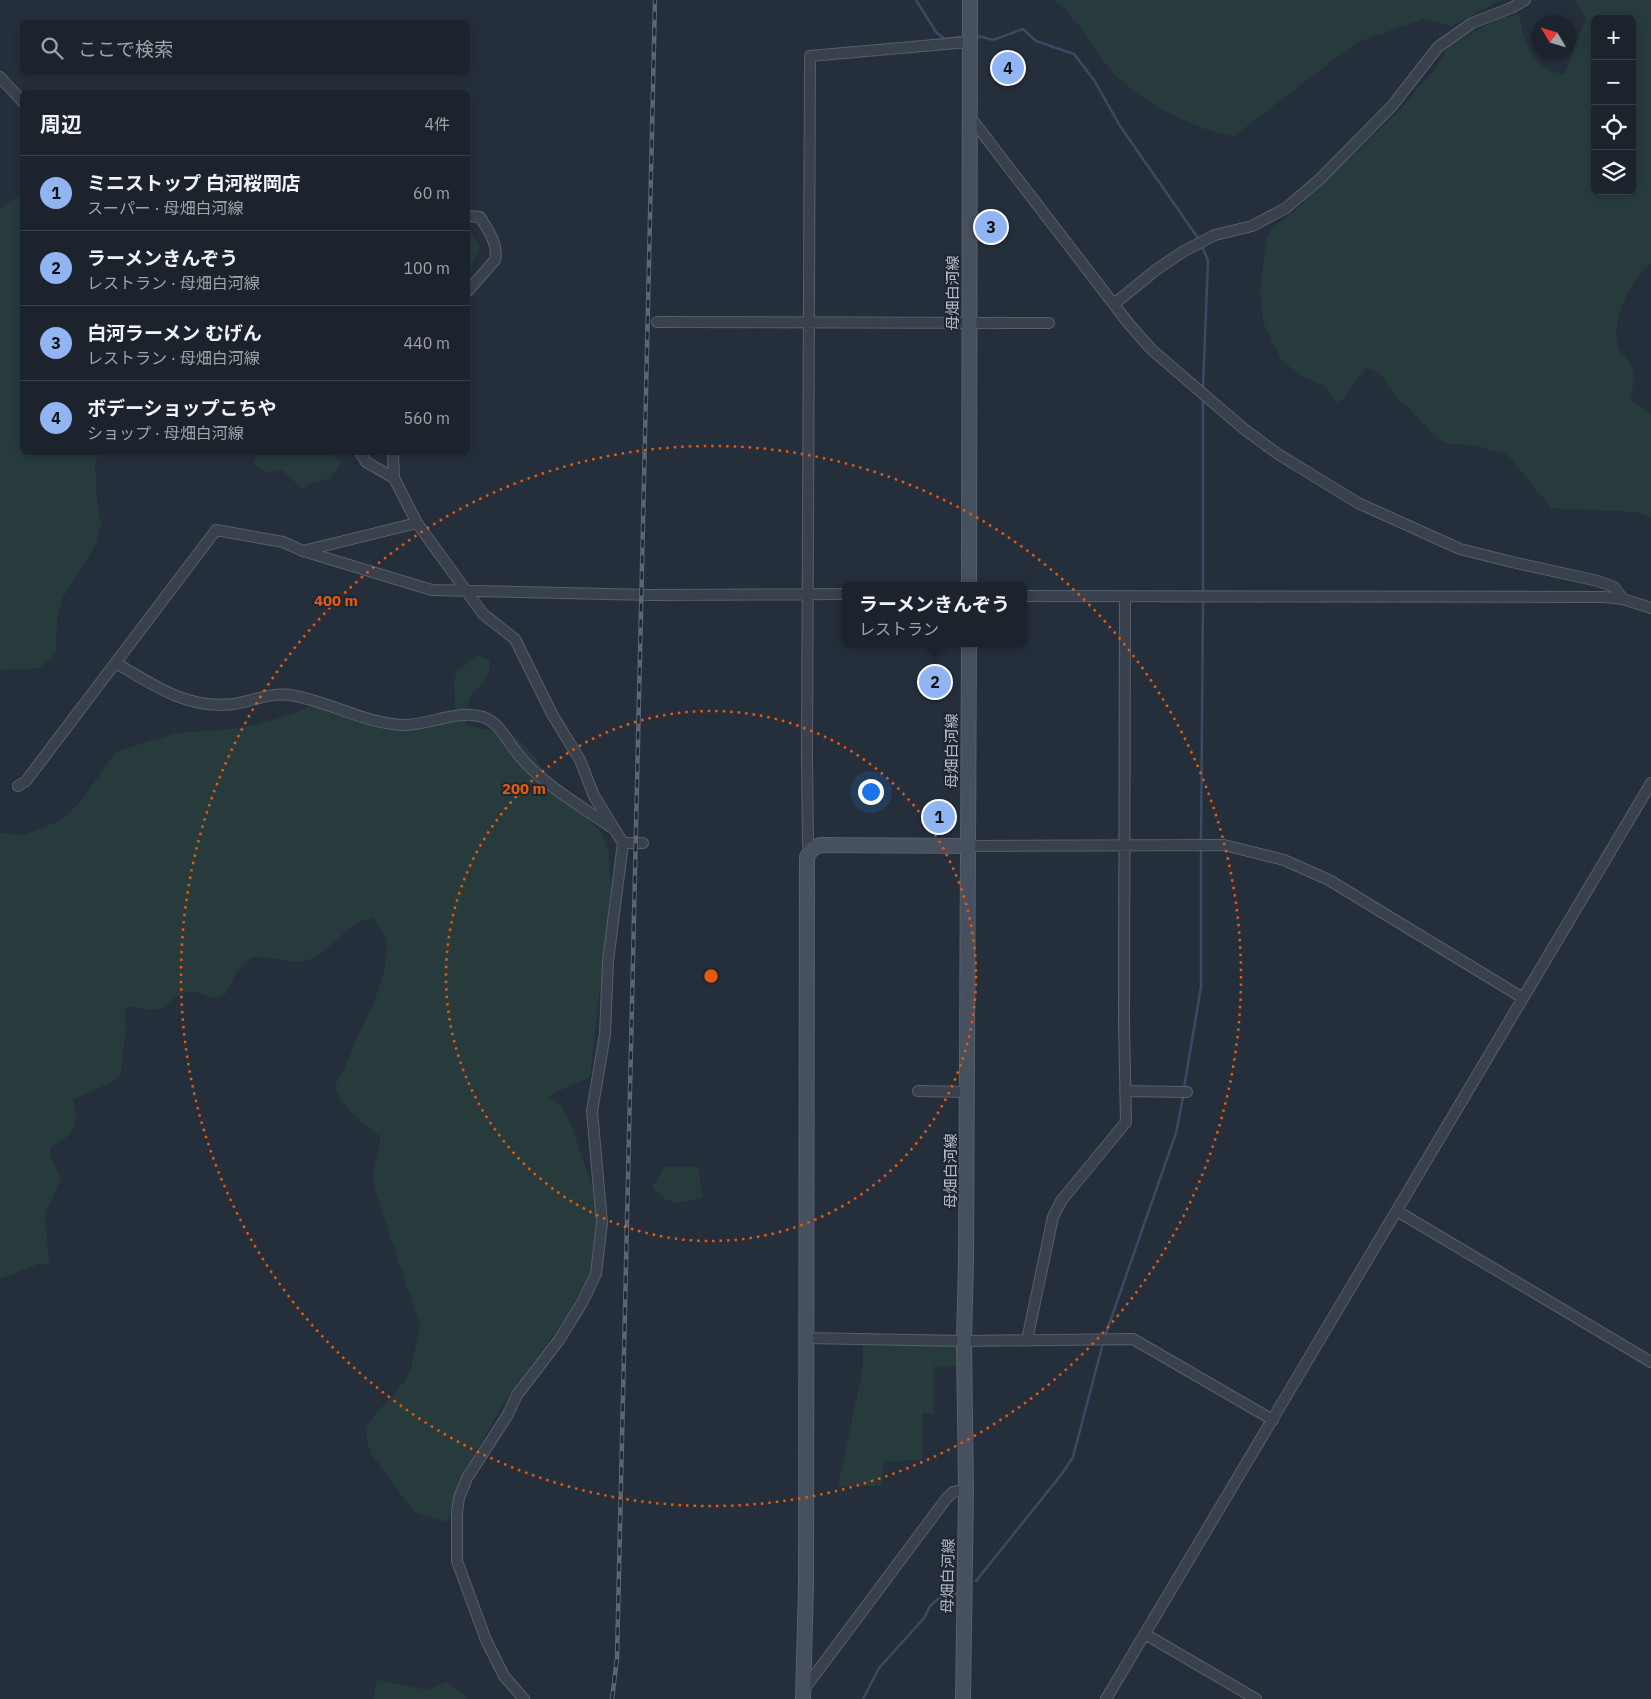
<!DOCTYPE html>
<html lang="ja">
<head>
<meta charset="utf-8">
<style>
  :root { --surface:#1c232d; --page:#292f39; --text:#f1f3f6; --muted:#a0a4aa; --line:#3a4049; --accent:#90b5f2 }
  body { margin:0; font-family:"IBM Plex Sans","Noto Sans JP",sans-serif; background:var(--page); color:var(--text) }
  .controls { position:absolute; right:15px; top:15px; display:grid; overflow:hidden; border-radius:8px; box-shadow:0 2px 8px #0003 }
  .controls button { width:45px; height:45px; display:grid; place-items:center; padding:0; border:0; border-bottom:1px solid var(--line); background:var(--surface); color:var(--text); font:25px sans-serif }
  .compass { position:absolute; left:1531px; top:15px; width:45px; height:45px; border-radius:50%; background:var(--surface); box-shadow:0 2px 8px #0003; rotate:308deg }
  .you { position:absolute; left:870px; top:791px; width:18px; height:18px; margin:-12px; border:4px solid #fff; border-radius:50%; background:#1a73e8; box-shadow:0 0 0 8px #1a73e833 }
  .badge { display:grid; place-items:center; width:32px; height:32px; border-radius:50%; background:var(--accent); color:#111; font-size:16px; font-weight:700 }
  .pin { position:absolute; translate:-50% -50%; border:2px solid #fff; box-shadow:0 1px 5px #0006 }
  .popup { position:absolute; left:842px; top:582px; width:185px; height:65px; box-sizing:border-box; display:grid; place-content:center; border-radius:8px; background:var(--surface); filter:drop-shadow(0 1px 4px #0005); font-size:16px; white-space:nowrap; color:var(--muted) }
  .popup b { font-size:19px; color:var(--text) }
  .popup::after { content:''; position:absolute; left:50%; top:100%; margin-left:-10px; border:10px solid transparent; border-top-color:var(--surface) }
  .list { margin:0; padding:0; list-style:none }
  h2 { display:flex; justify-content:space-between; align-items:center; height:65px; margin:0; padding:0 20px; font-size:21px }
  h2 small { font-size:16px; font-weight:400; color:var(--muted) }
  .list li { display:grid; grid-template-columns:32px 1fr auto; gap:15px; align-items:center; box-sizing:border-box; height:75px; padding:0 20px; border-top:1px solid var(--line) }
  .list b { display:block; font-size:19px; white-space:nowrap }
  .list p { margin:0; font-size:16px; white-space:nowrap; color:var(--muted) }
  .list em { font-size:16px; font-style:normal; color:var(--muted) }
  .icon { flex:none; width:28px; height:28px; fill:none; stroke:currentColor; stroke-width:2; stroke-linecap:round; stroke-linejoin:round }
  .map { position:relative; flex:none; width:1651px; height:1699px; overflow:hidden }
  .search { position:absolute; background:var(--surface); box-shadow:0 2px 8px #0003; left:20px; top:20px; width:450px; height:55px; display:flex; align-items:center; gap:12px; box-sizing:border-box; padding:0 18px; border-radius:8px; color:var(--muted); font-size:19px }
  .panel { position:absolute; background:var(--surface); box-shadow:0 2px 8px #0003; left:20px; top:90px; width:450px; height:365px; border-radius:8px }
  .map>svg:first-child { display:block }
  .green { fill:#273b3d; fill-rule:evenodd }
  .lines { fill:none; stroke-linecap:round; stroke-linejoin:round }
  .stream { stroke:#3a4a63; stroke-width:2.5 }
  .street-casing { stroke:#575f6b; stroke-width:12 }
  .secondary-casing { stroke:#575f6b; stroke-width:16 }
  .street { stroke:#39414d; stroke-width:10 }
  .secondary { stroke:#47505f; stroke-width:14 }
  .rail-casing { stroke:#5b6573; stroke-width:4.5 }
  .rail { stroke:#1e2632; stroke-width:2.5; stroke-dasharray:8; stroke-linecap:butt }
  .ring { fill:none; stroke:#e8590c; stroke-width:2.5; stroke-dasharray:2.5 5 }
  .labels { text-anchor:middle; stroke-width:4; stroke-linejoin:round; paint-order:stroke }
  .street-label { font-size:15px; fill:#b5bcc8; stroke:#1e2632 }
  .centre { fill:#e8590c; stroke:#1e2632; stroke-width:2.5 }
  .ring-label { font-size:15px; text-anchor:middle; font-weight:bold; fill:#e8590c; stroke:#1e2632; stroke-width:4; stroke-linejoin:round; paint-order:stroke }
</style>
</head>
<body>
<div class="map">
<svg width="1651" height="1699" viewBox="0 0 1651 1699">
  <rect width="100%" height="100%" fill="#252f3c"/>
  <path class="green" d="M1053,0H1501L1452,26L1424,19L1357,42L1234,136C1199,133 1131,96 1109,68C1091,46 1077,16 1053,0Z
    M1575,0H1651V263C1632,276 1610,323 1618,346C1621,354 1630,360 1632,369C1635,377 1632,391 1631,400L1651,414V518L1638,512L1551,508L1507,454L1473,445L1450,444L1436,438L1412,411L1396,396L1379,372L1366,368L1343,399L1337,403L1325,386L1302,376L1282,361L1263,322L1260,292L1266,242L1271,229L1298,208L1396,114L1436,68L1450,44L1500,18L1519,15C1521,33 1531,61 1548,70C1552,73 1559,73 1564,74C1573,55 1577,37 1586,19ZM1595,19H1632V191H1595Z
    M22,194V452L98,453L95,465L97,502L101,525L95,546L63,597L57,618L56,653L40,668L0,670V209Z
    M468,228L480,246L468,274Z
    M261,452L329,453L342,462L330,478L314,482L302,489L282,470L266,472L253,463Z
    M478,655L490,661C491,684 475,684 468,702C466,708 466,718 465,725L515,736L534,756L560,799L584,814L603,835L608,849L611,889L590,1077L548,1096L562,1107L572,1127L597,1201L595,1265L569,1313L502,1406L463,1474L447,1522L414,1512L372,1455L367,1442L366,1428L369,1422L406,1380L411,1368L420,1326L376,1193L373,1176L381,1137C364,1123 339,1108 335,1085C347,1067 349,1054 358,1036C372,1008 387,977 387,944C387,936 377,925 373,917C368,919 362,920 358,922C341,932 330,951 311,959C293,966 271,955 252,957L236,973L225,994C204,1002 203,990 188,992C175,994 167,1009 153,1010C144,1010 135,1005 126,1008L124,1015L126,1021L121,1073L114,1081L73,1100C80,1127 74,1134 51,1147L49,1154L61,1179L45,1213L49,1265L38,1264L0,1279V833L24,835L61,820L82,800L115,752L176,733L223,730L256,725L299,712L321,698L381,716L427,726L456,722L454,684L456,672Z
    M664,1167H699L702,1197C676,1204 671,1207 652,1187Z
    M863,1341L958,1343L957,1366H934V1413H922V1460L884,1461L882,1486H838L863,1368Z
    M377,1680L427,1690L447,1681L468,1699H373Z"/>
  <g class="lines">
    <path class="stream" d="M916,0L936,32L945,39L960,37
      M978,36L993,40L1023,29L1036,41L1074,54L1094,80L1120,126L1198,238
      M1202,247L1208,260L1203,387
      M1203,594V401
      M1201,842L1203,600
      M1184,1088L1201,987V847
      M1105,1336L1176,1133L1183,1097
      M976,1581L1061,1475L1073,1457L1103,1343
      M863,1699L879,1668L924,1618L930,1606L938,1599L959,1593"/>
    <defs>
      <path id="street" d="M0,77L22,101
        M970,117L1129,324L1152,350L1244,429L1278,454L1358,503L1460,549L1512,562L1598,581L1614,587L1623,599
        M468,216L480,217C488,230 499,245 495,260L468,291
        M1114,304L1156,270L1184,251L1215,235L1252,226L1286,208L1320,179L1392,106L1438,47L1472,23L1511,8L1525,0
        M657,322L1049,323
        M360,452L366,462L394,478
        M393,452L394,478L417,523L483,614L515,639L552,714L580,760L594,796L623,843L608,961L605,1034L592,1111L602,1223L596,1274L582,1303L559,1340L517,1395L507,1416L467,1478L459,1498L457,1512V1561L486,1640L504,1676L524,1699
        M303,551L417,523
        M1024,596L1604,597L1623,599L1651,608
        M116,663C153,685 188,710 234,704C252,701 272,692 290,695C329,701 365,724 404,725C429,725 458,709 483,717C498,722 505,737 514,749C538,782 578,804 611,827
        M18,786L26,781L216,530L283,542L303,551L432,590L650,595L846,594
        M623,843H643
        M968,846L1224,845L1284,860L1329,880L1523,998
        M812,849L808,845L807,758L810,56L968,42
        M918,1091L967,1092
        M1125,1091L1187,1092
        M1397,1211L1651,1362
        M805,1338L964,1341L1133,1339L1273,1420
        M1027,1340L1053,1217L1061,1201L1126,1122L1124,1023L1125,598
        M1145,1634L1256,1699
        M805,1688L946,1499L953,1492L966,1490
        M1106,1699L1651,783"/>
      <path id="secondary" d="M969,586L970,0
        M803,1699L806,1585L807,857L812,849L820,845L968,846
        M963,1699L966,1490L964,1341L966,1262L969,643"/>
    </defs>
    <use href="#street" class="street-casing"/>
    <use href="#secondary" class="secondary-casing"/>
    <use href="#street" class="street"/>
    <use href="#secondary" class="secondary"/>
    <defs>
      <path id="rail" d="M612,1699L617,1658L655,0"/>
    </defs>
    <use href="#rail" class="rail-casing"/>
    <use href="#rail" class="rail"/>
  </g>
  <g class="ring">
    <circle cx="711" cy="976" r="265"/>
    <circle cx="711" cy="976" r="530"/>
  </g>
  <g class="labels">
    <g class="street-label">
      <text transform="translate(953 293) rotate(-90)" y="5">母畑白河線</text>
      <text transform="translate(952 751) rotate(-90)" y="5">母畑白河線</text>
      <text transform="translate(951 1171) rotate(-90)" y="5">母畑白河線</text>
      <text transform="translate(948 1576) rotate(-89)" y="5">母畑白河線</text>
    </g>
  </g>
  <circle cx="711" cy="976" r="8" class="centre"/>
  <g class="ring-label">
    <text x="336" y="606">400 m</text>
    <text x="524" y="794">200 m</text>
  </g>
</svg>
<div class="controls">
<button>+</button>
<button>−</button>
<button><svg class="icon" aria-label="locate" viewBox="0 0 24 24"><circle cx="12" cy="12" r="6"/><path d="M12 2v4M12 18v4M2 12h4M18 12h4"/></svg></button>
<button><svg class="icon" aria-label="layers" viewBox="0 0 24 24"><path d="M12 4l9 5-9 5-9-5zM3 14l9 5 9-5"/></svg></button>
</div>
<svg class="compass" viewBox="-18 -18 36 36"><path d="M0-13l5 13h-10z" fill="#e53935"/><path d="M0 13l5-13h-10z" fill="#a0a4aa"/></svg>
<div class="you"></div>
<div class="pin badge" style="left:939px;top:817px">1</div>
<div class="pin badge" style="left:935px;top:682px">2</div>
<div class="popup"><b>ラーメンきんぞう</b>レストラン</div>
<div class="pin badge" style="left:991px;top:227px">3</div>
<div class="pin badge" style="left:1008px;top:68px">4</div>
<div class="search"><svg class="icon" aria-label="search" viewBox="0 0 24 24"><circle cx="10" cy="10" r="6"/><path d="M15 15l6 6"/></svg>ここで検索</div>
<section class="panel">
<h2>周辺<small>4件</small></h2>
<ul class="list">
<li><span class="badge">1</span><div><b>ミニストップ 白河桜岡店</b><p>スーパー · 母畑白河線</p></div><em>60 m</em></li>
<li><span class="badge">2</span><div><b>ラーメンきんぞう</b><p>レストラン · 母畑白河線</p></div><em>100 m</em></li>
<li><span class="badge">3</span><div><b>白河ラーメン むげん</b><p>レストラン · 母畑白河線</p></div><em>440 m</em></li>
<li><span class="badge">4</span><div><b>ボデーショップこちや</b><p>ショップ · 母畑白河線</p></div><em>560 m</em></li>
</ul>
</section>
</div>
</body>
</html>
